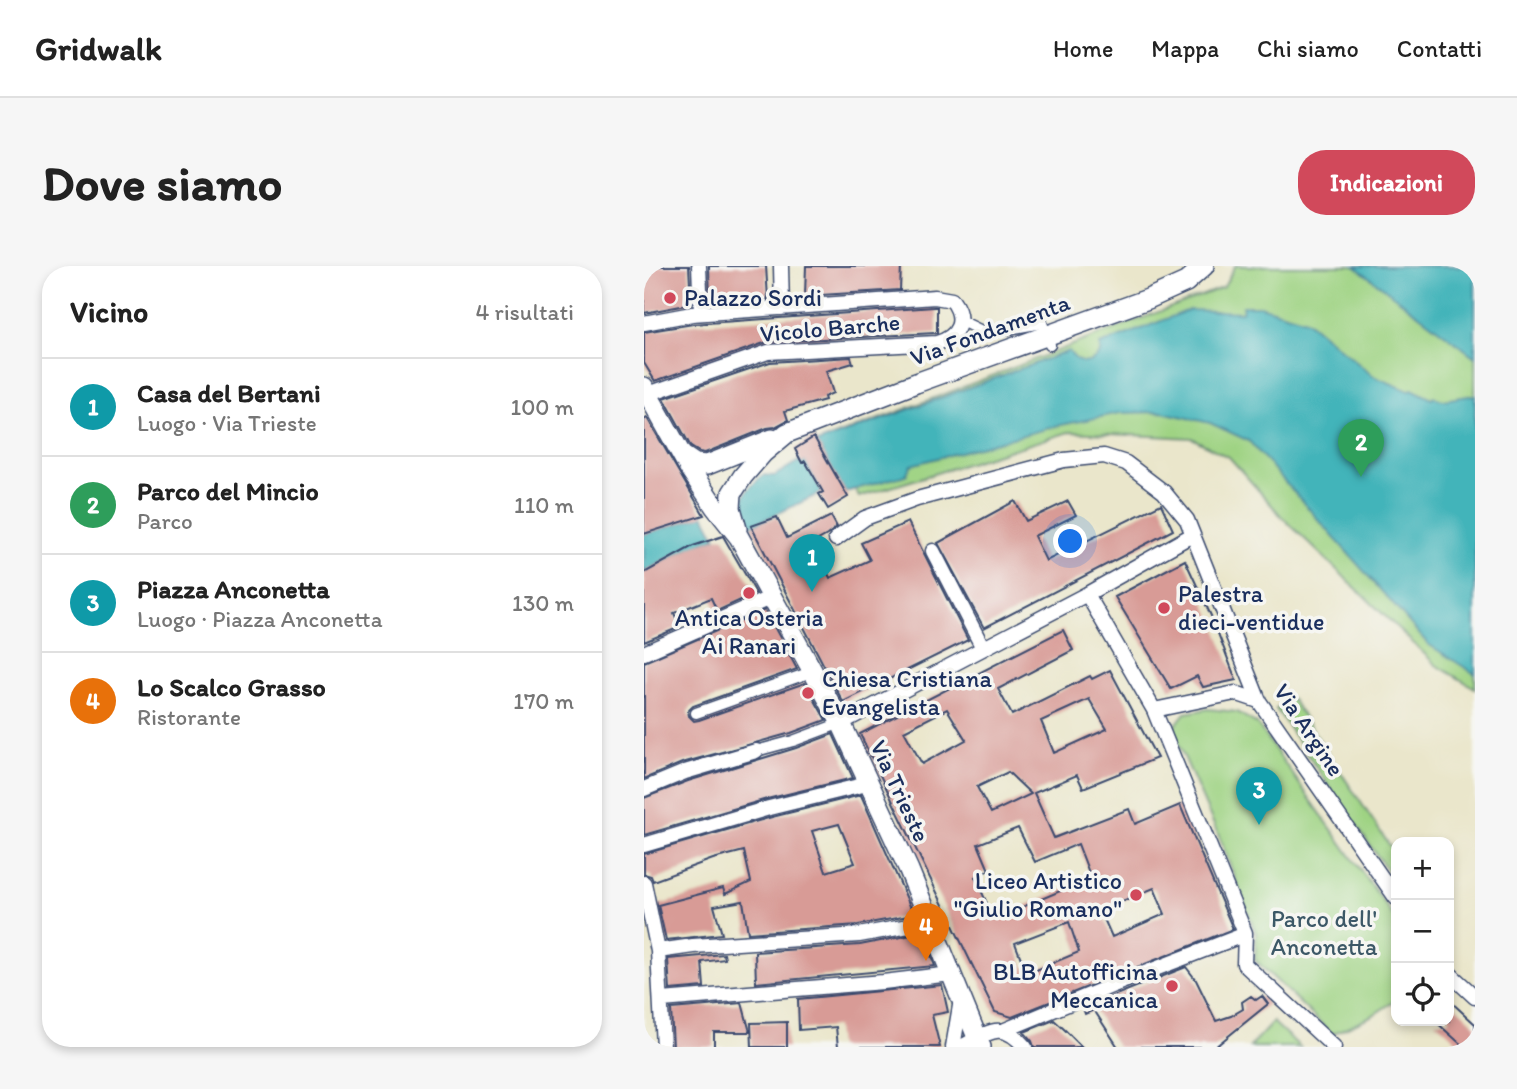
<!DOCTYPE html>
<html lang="it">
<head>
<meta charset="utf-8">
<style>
  :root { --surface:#fff; --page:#f6f6f6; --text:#222; --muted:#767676; --line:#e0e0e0; --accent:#d1495b }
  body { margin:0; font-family:Itim,sans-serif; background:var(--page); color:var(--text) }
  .controls { position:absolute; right:21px; bottom:21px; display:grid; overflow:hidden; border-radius:14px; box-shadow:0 4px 10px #0003 }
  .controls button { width:63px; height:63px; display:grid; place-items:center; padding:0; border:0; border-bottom:2px solid var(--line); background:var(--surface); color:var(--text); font:35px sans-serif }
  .you { position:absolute; left:427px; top:276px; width:24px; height:24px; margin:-18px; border:5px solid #fff; border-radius:50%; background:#1a73e8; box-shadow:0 0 0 10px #1a73e833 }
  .badge { display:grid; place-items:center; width:46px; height:46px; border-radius:50%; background:var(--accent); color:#fff; font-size:23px; font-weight:700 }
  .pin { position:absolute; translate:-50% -58px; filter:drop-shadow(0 2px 4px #0008) }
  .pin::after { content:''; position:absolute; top:37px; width:24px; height:21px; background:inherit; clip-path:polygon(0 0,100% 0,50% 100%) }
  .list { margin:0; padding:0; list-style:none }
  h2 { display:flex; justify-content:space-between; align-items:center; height:91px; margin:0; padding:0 28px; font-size:30px }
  h2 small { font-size:23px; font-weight:400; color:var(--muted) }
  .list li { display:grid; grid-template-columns:46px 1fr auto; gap:21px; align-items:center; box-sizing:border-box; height:98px; padding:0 28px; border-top:2px solid var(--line) }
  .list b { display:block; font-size:26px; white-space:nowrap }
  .list p { margin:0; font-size:23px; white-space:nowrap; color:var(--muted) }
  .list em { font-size:23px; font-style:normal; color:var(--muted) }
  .icon { flex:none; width:38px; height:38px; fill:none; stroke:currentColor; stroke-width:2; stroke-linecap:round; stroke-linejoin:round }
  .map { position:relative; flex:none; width:831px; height:781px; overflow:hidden; border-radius:28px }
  header { display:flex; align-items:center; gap:42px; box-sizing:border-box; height:98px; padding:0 35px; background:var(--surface); border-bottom:2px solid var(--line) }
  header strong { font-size:33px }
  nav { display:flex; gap:38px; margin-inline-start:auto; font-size:24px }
  .intro { display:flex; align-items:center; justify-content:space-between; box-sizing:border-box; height:168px; padding:0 42px }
  h1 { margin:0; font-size:49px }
  .button { padding:18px 32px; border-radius:28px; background:var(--accent); color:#fff; font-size:24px; font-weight:700 }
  main { display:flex; gap:42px; padding:0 42px }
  aside { flex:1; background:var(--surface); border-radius:28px; box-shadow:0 4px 10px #0003 }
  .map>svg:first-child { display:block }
  .green { fill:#9fd383; stroke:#5d8170; stroke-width:2 }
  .water { fill:#43b4ba; stroke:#2f728c; stroke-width:2 }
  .building { fill:#d89b96; fill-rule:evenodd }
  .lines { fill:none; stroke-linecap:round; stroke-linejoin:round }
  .pedestrian-casing { stroke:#3a4a6e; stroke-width:13 }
  .minor-casing { stroke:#3a4a6e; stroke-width:17 }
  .secondary-casing { stroke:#3a4a6e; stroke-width:22 }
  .pedestrian { stroke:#fff; stroke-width:10 }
  .minor { stroke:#fff; stroke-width:14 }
  .secondary { stroke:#fff; stroke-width:19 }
  .poi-dot { fill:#d1495b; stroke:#f6f6f2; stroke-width:2.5 }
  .labels { text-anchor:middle; stroke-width:7; stroke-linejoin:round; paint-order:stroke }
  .poi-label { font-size:24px; fill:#1b2f5e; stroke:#f6f6f2; text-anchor:start }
  .street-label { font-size:24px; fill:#1b2f5e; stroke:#f6f6f2 }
  .park-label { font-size:24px; fill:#3c5867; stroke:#f6f6f2 }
</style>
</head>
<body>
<header>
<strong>Gridwalk</strong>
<nav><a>Home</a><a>Mappa</a><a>Chi siamo</a><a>Contatti</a></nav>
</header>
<div class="intro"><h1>Dove siamo</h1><a class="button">Indicazioni</a></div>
<main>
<aside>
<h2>Vicino<small>4 risultati</small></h2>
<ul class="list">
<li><span class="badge" style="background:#0f9aa8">1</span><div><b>Casa del Bertani</b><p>Luogo · Via Trieste</p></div><em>100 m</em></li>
<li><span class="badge" style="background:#2e9e5b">2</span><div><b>Parco del Mincio</b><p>Parco</p></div><em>110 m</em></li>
<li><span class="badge" style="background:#0f9aa8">3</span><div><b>Piazza Anconetta</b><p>Luogo · Piazza Anconetta</p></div><em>130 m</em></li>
<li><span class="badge" style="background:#e8710a">4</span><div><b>Lo Scalco Grasso</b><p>Ristorante</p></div><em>170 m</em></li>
</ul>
</aside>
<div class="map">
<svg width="831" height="781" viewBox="0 0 831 781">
  <rect width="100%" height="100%" fill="#f6f6f2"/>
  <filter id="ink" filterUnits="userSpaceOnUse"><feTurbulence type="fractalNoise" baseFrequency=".0143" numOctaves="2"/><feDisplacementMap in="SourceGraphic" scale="14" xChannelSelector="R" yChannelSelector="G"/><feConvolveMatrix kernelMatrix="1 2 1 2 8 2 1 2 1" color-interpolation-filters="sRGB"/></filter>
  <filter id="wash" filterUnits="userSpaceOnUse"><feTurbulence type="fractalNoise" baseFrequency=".00686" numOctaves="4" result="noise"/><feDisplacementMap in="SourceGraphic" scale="28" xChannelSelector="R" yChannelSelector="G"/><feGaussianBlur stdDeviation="1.57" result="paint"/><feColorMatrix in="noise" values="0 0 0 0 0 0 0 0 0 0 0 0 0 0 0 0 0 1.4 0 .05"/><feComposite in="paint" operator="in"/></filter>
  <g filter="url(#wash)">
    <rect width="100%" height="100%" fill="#eae6cb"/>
    <path class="green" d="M591,0H831V422L792,399L639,252L586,192L548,172L425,166L215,231L185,172L580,21Z
      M647,432L752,589V617L632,443Z
      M564,443L593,446L613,458L752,654V734L729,749L688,768L611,694L612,668L577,575L534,477L530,461L541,447Z
      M629,756L656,781H606Z"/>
    <path class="water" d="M710,0H831V91L713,2Z
      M599,40H616L662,54L729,110L765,125L768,123L788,133L790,131L799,134L831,129V408L784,378L605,175L566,157L518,146L476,147L417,159L267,199L262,209L201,226L173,177L425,85C434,99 446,101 456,87V79L545,44L598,46Z
      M155,195L156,197L161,195L179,226L107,260C93,234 98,226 120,209L130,210Z
      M60,249L72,272L44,283L0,306V268Z"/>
    <g id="blocks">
      <path class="building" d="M0,0H45L47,38L0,47Z
        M65,0H122L124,33L66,37Z
        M162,0H257L256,24L161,30Z
        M290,41H293V67H291L123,76L11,115L0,97V66L49,58Z
        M207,91L209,97L182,105L189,127L180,131L181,134L141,145L144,154L131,161L123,162L61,187L55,186L47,181L20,132L126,96Z
        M3,152L60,249L0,268V154Z
        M170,171L204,231L184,243L175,228L179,226L161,195L158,197L151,183Z
        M371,235L382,255L424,235L432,249L390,270L402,295L517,238L529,264L340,362L294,277Z
        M187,250L193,261L183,269L169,277L186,312L226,294L217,277L264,256L324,374L199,436L107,260L133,251L143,272Z
        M79,270L112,327L73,345L67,332L30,347L36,361L0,376V307L49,280Z
        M541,294L568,352L592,414L559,421L553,410L527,423L471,331Z
        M121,344L153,403L49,440L44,445L45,450L50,455L55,454L161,417L182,454L147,467L38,497L0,513V396Z
        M419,364L429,384L354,423L368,449L446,410L448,413L466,404L513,492L439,522L433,509L390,527L410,572L485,543L491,558L536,539L589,663L368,751L351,746L216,468ZM445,433L463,463L410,487L397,455ZM303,443L322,474L278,498L260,465ZM364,506L387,528L347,547L333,521ZM374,562L391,596L434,578L447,612L350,653L331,611L345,604L334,578ZM510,622L521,648L468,671L456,644ZM425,656L435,686L383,708L371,677Z
        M189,468L209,512L123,533L0,569V532L44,515L152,482Z
        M217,529L270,649L214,659L104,667L99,635L70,640L78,668L22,674L14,639L79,622L81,628L107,616L100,585L69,593L9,615L7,610L0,608V588L128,551ZM195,558L211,597L182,606L168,565Z
        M278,667L291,700L112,717L111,686L216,679Z
        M80,688L81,693L58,696L60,721L26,724L24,693Z
        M542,701L552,714L572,755L587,750L599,743L598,736L607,730L612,734L618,730L624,738L571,781H474L450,744L441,748L439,742Z
        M298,719L304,746L288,749L296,781H194L192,761L155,764L154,733Z
        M805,734L831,758V781H820L791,755H805Z
        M98,737L106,766H70V781H29L27,743Z
        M410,754L421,764L438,781H390L388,775L380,766Z
        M143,756V781H108L107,757Z"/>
    </g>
  </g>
  <g filter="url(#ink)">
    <use href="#blocks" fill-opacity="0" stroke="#3a4a6e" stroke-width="2"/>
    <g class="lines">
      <defs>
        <path id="pedestrian" d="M317,55L342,67L398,57L406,79
          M52,447L170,405
          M112,485L149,475L197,457"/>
        <path id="minor" d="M55,0L57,47
          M137,0L138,42
          M0,57L48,48L291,31L308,34C322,53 316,70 293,77L124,86L4,128
          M192,273L221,252L273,233L420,194L460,190L482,197L520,226L543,254L615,435L752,632
          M289,285L339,382
          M443,328L510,444L601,667L600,698L690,781
          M0,387L128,331
          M510,444L591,427L615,435
          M197,457L443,328L548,269
          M0,523L41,506L112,485
          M0,579L125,542L227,517
          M0,617L14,685L19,781
          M14,685L49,680L215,669L287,656
          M805,707L831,731
          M18,734L239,716L307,708
          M361,764L467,720L599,669
          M309,781L317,734
          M317,781C344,767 357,753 381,781"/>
        <path id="secondary" d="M0,121L45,202L71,241L95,271L197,457L265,604L337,781
          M39,190L51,198L63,199L128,173
          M93,263L87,242L88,227L99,210L119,187L143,167L272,117L504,33L542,16L560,0"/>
      </defs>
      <use href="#pedestrian" class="pedestrian-casing"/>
      <use href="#minor" class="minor-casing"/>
      <use href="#secondary" class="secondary-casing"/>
      <use href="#pedestrian" class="pedestrian"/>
      <use href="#minor" class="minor"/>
      <use href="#secondary" class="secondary"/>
    </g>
  </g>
  <g class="poi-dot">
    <circle cx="26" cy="32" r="7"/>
    <circle cx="105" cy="327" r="7"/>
    <circle cx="520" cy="342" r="7"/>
    <circle cx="164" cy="427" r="7"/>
    <circle cx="492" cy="629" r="7"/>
    <circle cx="528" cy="720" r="7"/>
  </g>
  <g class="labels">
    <g class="poi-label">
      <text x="40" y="40">Palazzo Sordi</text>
      <text x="534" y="336">Palestra<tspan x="534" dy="28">dieci-ventidue</tspan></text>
      <text x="105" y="360" text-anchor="middle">Antica Osteria<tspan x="105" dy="28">Ai Ranari</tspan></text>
      <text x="178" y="421">Chiesa Cristiana<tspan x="178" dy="28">Evangelista</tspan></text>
      <text x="478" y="623" text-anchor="end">Liceo Artistico<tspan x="478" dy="28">"Giulio Romano"</tspan></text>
      <text x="514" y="714" text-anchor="end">BLB Autofficina<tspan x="514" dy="28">Meccanica</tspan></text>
    </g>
    <g class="street-label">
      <text transform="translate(186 62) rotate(-5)" y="8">Vicolo Barche</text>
      <text transform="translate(346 64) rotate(-20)" y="8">Via Fondamenta</text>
      <text transform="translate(665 464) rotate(56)" y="8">Via Argine</text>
      <text transform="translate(256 525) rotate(65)" y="8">Via Trieste</text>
    </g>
    <g class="park-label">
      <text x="680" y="661">Parco dell'<tspan x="680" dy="28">Anconetta</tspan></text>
    </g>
  </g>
</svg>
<div class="controls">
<button>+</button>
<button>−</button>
<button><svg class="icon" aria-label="locate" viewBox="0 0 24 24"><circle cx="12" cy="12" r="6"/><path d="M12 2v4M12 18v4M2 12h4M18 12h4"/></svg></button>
</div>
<div class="you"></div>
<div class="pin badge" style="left:168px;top:326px;background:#0f9aa8">1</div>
<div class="pin badge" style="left:717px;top:211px;background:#2e9e5b">2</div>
<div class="pin badge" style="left:615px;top:559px;background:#0f9aa8">3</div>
<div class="pin badge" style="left:282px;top:695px;background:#e8710a">4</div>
</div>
</main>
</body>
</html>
